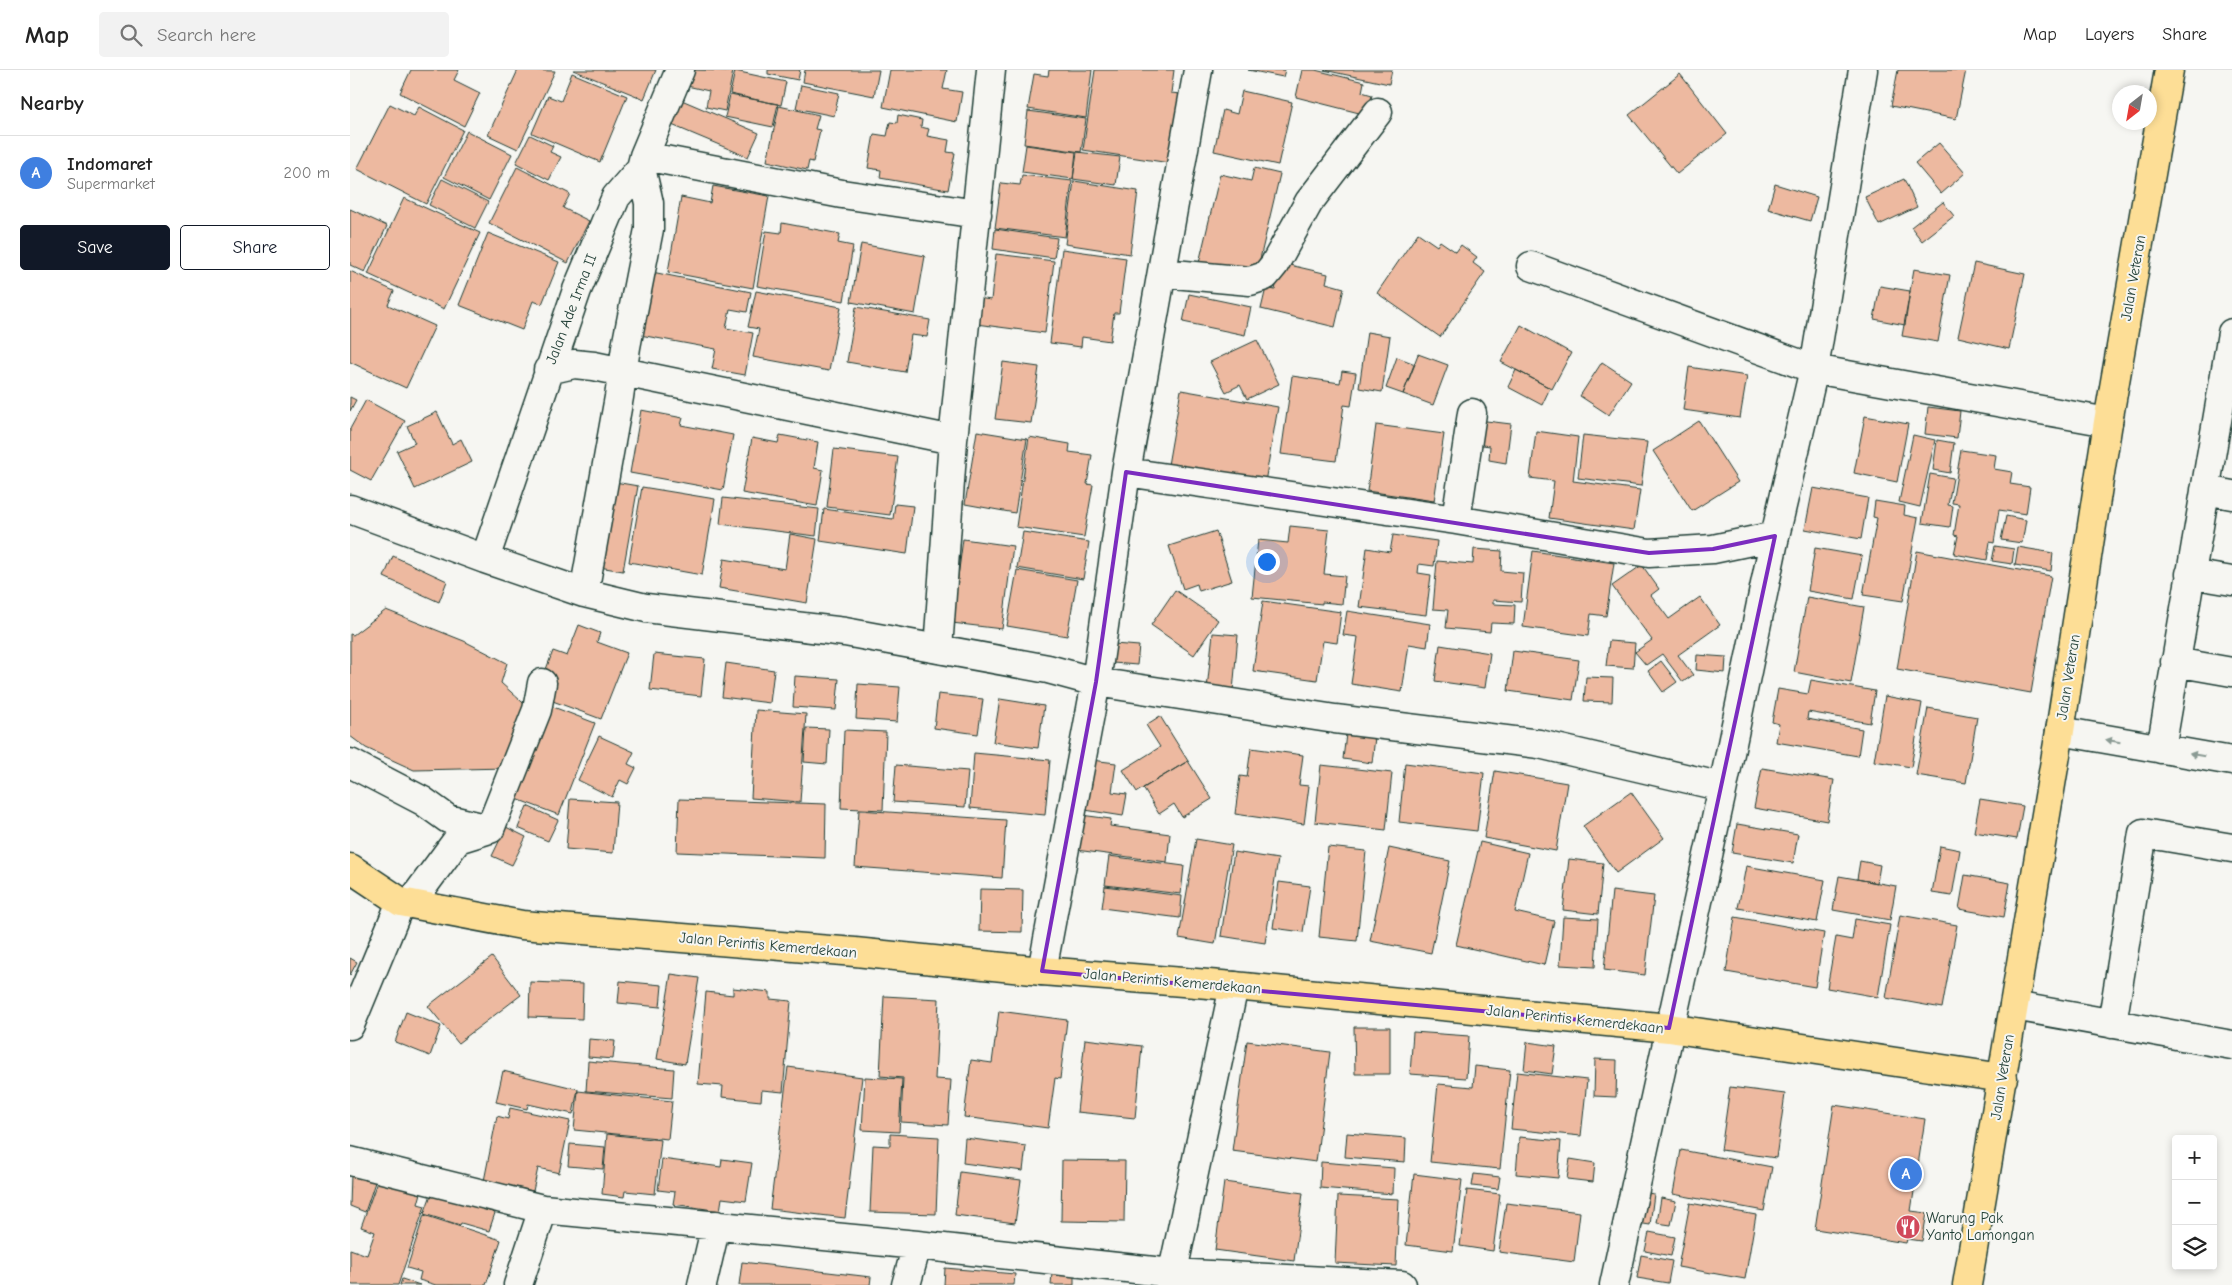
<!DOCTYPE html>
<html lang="en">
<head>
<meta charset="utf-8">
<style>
  :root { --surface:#fff; --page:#f2f2f2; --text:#222; --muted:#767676; --line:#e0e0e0; --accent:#111827 }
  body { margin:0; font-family:"Comic Neue",sans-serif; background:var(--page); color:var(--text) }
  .controls { position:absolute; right:15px; bottom:15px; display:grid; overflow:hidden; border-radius:5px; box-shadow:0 2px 8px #0003 }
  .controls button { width:45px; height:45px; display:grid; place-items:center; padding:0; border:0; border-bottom:1px solid var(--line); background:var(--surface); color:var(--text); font:25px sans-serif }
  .compass { position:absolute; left:1762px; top:15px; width:45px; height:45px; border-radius:50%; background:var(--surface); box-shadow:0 2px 8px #0003; rotate:211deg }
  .you { position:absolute; left:916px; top:491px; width:18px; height:18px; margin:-12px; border:4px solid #fff; border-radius:50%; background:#1a73e8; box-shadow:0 0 0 8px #1a73e833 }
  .badge { display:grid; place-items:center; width:32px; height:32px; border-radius:50%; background:var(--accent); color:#fff; font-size:16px; font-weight:700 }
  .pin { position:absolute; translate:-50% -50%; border:2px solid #fff; box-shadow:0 1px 5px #0006 }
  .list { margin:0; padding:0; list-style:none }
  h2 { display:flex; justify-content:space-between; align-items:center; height:65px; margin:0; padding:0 20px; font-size:21px }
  h2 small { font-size:16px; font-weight:400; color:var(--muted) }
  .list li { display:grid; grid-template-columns:32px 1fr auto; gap:15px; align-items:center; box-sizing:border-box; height:75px; padding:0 20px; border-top:1px solid var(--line) }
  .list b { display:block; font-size:19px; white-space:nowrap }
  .list p { margin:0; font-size:16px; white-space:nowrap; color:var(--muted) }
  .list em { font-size:16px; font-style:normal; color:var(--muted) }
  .actions { display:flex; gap:10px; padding:15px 20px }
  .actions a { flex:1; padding:11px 0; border:1px solid var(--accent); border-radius:5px; text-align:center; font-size:18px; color:var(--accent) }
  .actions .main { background:var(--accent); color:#fff }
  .icon { flex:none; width:28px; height:28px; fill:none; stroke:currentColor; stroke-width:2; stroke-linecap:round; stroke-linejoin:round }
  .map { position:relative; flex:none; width:1882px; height:1215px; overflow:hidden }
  header { display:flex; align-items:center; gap:30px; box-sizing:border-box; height:70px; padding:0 25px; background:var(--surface); border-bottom:1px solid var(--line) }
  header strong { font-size:24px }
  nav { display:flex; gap:28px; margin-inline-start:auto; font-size:18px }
  .search { width:350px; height:45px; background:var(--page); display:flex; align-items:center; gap:12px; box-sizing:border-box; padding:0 18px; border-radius:5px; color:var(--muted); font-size:19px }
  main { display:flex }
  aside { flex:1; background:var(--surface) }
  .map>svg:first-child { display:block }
  .building { fill:#edb9a0; stroke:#1f3d34 }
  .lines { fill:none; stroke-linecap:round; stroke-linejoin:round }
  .minor-casing { stroke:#1f3d34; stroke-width:31 }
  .major-casing { stroke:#1f3d34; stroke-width:31 }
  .minor { stroke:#f6f6f2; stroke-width:28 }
  .major { stroke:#fdde96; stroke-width:28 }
  .oneway { fill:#8a9a93 }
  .marked { fill:none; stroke:#7b2cbf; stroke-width:4; stroke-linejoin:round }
  .labels { text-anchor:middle; stroke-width:4; stroke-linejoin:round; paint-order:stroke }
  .street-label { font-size:15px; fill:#1f3d34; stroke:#f6f6f2 }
  .poi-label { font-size:15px; fill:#1f3d34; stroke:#f6f6f2; text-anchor:start }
</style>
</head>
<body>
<header>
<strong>Map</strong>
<div class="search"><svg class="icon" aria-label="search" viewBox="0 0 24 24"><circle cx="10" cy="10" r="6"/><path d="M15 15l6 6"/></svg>Search here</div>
<nav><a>Map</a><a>Layers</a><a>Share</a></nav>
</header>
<main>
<aside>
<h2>Nearby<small></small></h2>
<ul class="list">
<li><span class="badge" style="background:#3f7fe0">A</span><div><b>Indomaret</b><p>Supermarket</p></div><em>200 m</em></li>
</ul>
<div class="actions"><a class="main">Save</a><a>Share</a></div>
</aside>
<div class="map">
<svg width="1882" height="1215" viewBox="0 0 1882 1215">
  <rect width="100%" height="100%" fill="#f6f6f2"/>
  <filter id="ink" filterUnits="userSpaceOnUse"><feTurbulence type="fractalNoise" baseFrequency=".02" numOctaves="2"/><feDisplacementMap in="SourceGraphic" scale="10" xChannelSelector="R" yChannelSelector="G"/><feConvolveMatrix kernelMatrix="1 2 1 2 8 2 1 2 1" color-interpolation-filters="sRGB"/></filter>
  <g filter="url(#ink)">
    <path class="building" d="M61,0H109L104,10L130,23L114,56L50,23Z
      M168,0L205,1L168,79L138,65Z
      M223,0H306L294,29Z
      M341,0L383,1L375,41L356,37L359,21L337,16Z
      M418,0H450L448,10L418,4Z
      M455,0H529L524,26L453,12Z
      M540,0H597L593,19L612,22L607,52L533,37Z
      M699,0H742L736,48L678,39L684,4L698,6Z
      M745,0H824L821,23L830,24L820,93L733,80Z
      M898,0H935L933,7Z
      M952,0H965L1014,12L1012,22L1022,25L1017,45L946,27Z
      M974,0H1042L1039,14Z
      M1548,0H1616L1606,49L1541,36Z
      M385,1L436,12L431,35L380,24Z
      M222,3L277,26L250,92L182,63L198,26L211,31Z
      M1330,4L1377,64L1327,104L1279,45Z
      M451,15L489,23L484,46L446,38Z
      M892,21L942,32L928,95L864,81L873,40L887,44Z
      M380,25L428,34L423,57L375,47Z
      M327,28L409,63L398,87L317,53Z
      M40,34L64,46L69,37L113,60L76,134L7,99Z
      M429,36L469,45L465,59L470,60L463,92L459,91L457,100L417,91Z
      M678,41L736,49L731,82L674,74Z
      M548,45L572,50L571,57L579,59L577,66L599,70L597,82L605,83L598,120L530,108L531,100L518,98L524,64L537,66L540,52L547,53Z
      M117,61L162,84L139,130L94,107Z
      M180,65L203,76L200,82L211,87L199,110L166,93Z
      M1589,73L1615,103L1591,124L1565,93Z
      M676,75L726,82L723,109L672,102Z
      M727,82L770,87L766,115L723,109Z
      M167,97L220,124L213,138L239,151L218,193L139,153Z
      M904,98L930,104L906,206L849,193L870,104L901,111Z
      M672,105L722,111L715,167L645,158L651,113L670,115Z
      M92,109L138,132L125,158L79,135Z
      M1554,109L1567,137L1529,155L1515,127Z
      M724,111L788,121L780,184L715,174Z
      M1425,114L1467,127L1460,151L1418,139Z
      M363,116L419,126L403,218L318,202L331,127L360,133Z
      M54,128L130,163L94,239L18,204Z
      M1593,132L1604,146L1572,171L1561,157Z
      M0,139L37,156L15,202L0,195Z
      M432,153L490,164L488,173L503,176L494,231L407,216L416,161L431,163Z
      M645,159L707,168L704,188L643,179Z
      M138,163L209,192L192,234L183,231L172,260L109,235Z
      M1068,163L1087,176L1090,171L1106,182L1111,175L1127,187L1123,193L1135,202L1090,267L1027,223Z
      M511,174L575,186L565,244L501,232Z
      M712,179L776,188L769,243H764L760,271L732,267L731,277L700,273Z
      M646,184L704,191L695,263L618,253L621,227L641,230Z
      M931,193L978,204L976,213L994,218L985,257L911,239L916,218L925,220Z
      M1624,193L1675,204L1659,279L1608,267Z
      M1564,199L1600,205L1588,272L1552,266Z
      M0,201L44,221L38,235L85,256L56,318L0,292Z
      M302,202L401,222L397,242L380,239L376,258L403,263L395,305L362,299L366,279L290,265Z
      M1530,216L1560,221L1555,255L1524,249Z
      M406,221L491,237L479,301L403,287L409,259L398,257Z
      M839,224L901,237L895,265L833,252Z
      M506,237L580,250L577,267L561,265L555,302L497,292Z
      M1171,255L1221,283L1202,319L1151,292Z
      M1017,262L1040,266L1032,322L1009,318Z
      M907,270L929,314L897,329L890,315L876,322L860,292Z
      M1068,284L1098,295L1083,335L1053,324Z
      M1047,287L1065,294L1053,324L1036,318Z
      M653,292L689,297L681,353L645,349Z
      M1252,292L1281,311L1259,345L1230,326Z
      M1339,297L1397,306L1390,348L1333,340Z
      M1166,300L1200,318L1192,335L1158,317Z
      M992,301L1006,303L1001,336L994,335L986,391L931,384L942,306L990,313Z
      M831,320L928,337L915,412L818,395Z
      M0,327L6,330L0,341Z
      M16,330L55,351L21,411L0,400V359Z
      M1578,337L1610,341L1607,368L1575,364Z
      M291,340L333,348L331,355L383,365L373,420L280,403Z
      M87,342L102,374L111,369L122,392L65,419L47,381L65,373L57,356Z
      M1515,346L1558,354L1547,412L1504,403Z
      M1128,350L1161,354L1156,393L1139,390L1140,376L1125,374Z
      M1349,351L1388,412L1342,441L1303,381Z
      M1026,355L1094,364L1084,431L1017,421Z
      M627,361L677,369L665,443L615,434Z
      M1186,361L1228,367L1223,411L1290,420L1284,460L1199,448L1204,411L1180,408Z
      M430,365L468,372L464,398L473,400L467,436L392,423L402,368L428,373Z
      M1233,365L1297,372L1291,416L1228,408Z
      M1563,365L1585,370L1570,437L1549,432Z
      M679,367L720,374L719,382L742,385L737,414L743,415L734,467L666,457Z
      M1587,370L1604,373L1600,403L1583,400Z
      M484,379L548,387L540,445L477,437Z
      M1611,380L1646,385L1644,399L1662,402L1660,414L1680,417L1676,444L1649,440L1644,473L1640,472L1637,490L1604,484L1608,466L1604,465L1609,434L1602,433Z
      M1580,404L1603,408L1598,435L1603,436L1600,457L1572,453Z
      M259,411L288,416L273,501L243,496Z
      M292,417L365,429L352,505L279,492Z
      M1463,418L1518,428L1511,469L1455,459Z
      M373,428L469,439L466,466L370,454Z
      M1525,431L1555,436L1554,445L1568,448L1553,531L1513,525L1527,448L1523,447Z
      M545,434L563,436L557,484L470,471L474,439L543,449Z
      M1656,446L1676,450L1672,473L1651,470Z
      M940,456L979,460L974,504L995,506L992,534L972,532V534L902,527L908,470L938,473Z
      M866,461L882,511L849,521L847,514L833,519L819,476Z
      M673,462L739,472L733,509L667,498Z
      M440,464L467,469L457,533L369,518L374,489L435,499Z
      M1043,465L1087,471L1084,496L1069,494L1068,503L1081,505L1076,545L1009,537L1017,478L1040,482Z
      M613,469L663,476L652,559L602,553Z
      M1645,476L1664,479L1662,494L1642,491Z
      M1668,477L1703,483L1701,501L1665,495Z
      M1465,478L1512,486L1504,529L1458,521Z
      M1124,479L1152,481L1151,501L1173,503L1171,532L1143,530V534L1165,535L1164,554L1141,553L1140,562L1096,558L1098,540L1083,539L1087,491L1123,494Z
      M1183,481L1264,493L1256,546L1241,544L1238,566L1173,557Z
      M1567,481L1701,506L1681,623L1547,599Z
      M43,486L97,511L89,532L34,507Z
      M1292,495L1309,519L1301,525L1319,549L1350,527L1370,555L1328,585L1343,605L1333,612L1312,584L1296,595L1285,582L1302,570L1262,516Z
      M667,500L727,510L717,566L657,556Z
      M825,520L868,550L844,585L801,555Z
      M1457,527L1514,537L1501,613L1444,602Z
      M913,531L991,542L987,573L973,571L967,610L903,601Z
      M36,540L114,571L157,593L151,613L181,640L158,698L64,700L16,678L0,666V564L3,565Z
      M997,541L1080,554L1077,577L1059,574L1052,622L1001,614L1008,567L993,565Z
      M229,555L250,563L247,572L277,583L251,649L200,630L207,612L193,607L203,581L217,586Z
      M863,563L888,565L883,621L857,619Z
      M1259,571L1285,573L1283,598L1256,596Z
      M764,574L789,576L787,595L763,593Z
      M1090,575L1140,583L1135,618L1085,611Z
      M1163,581L1229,590L1223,630L1158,621Z
      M304,584L355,589L351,626L300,620Z
      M1347,585L1376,587L1375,603L1346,600Z
      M1311,591L1327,612L1313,622L1298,601Z
      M376,593L424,600L420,633L372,627Z
      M445,606L489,609L486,640L443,637Z
      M1236,607L1263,608L1262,632L1234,631Z
      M1461,610L1525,621L1520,653L1458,642L1457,649L1512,659L1508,686L1426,672L1429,654L1422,652L1428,619L1458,624Z
      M508,614L550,617L547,652L506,649Z
      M588,624L633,629L628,664L584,658Z
      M1535,626L1572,633L1561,697L1524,691Z
      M650,629L694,636L688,678L643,672Z
      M198,635L245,653L209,745L156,725Z
      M1578,638L1627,647L1616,713L1566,705Z
      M406,640L456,644L450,732L401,728Z
      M810,646L838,691L787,722L773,700L810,677L796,655Z
      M456,658L479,659L477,694L454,692Z
      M494,660L536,662L533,740L491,738Z
      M996,664L1025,667L1022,693L993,689Z
      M249,666L284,682L278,694L286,698L278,714L270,710L262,727L228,710Z
      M901,678L953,685L949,715L959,716L954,754L885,744L890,706L897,707Z
      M624,683L700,690L695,745L620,738Z
      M742,690L766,693L762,722L777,724L773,746L735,740Z
      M838,691L862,729L832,747L824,734L809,744L793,718Z
      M1055,693L1134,703L1127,761L1049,752Z
      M546,695L618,701L615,737L543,732Z
      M971,695L1042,703L1036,760L965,752Z
      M1412,698L1484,710L1477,751L1404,738Z
      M1145,701L1217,713L1206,781L1134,768Z
      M1281,722L1314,768L1266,803L1233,756Z
      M220,729L267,732L263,783L216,779Z
      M329,729L476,734L475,788L327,782Z
      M1630,729L1673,736L1667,769L1624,762Z
      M177,736L208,750L198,771L168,758Z
      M509,740L656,750L652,808L505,797Z
      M731,745L761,749L760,756L820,764L817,792L726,780Z
      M1387,754L1448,764L1443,793L1382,783Z
      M156,757L176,767L162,795L142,786Z
      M846,769L882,775L865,874L829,868Z
      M1130,772L1178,783L1165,842L1204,851L1194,895L1106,875Z
      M1590,776L1610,780L1602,826L1582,823Z
      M978,777L1016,781L1007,871L969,867Z
      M1039,778L1100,791L1081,883L1020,871Z
      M884,782L928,789L915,873L871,866Z
      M759,786L834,796L831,824L755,815Z
      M1219,789L1253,793L1248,844L1213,840Z
      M1510,791L1530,795L1527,813L1507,809Z
      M1396,796L1475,810L1467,852L1388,838Z
      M1615,805L1660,813L1654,847L1609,839Z
      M1489,806L1546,816L1540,850L1483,840Z
      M929,812L960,816L953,862L923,858Z
      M755,816L832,826L830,848L752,838Z
      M630,819L673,820L672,862L629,861Z
      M1262,821L1304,826L1295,905L1254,900Z
      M1550,845L1607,855L1592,938L1536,928Z
      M1213,847L1248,849L1245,897L1210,895Z
      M1385,847L1474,863L1465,917L1376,902Z
      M1505,849L1540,855L1528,927L1477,918L1486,867L1502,870Z
      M142,887L171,925L108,973L78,936Z
      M0,888L7,892L0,905Z
      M321,904L349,908L335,994L307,989Z
      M270,911L312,915L310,937L268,933Z
      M180,912L233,914L232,949L179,947Z
      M383,918L420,922V929L441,931L433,1022L412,1020L411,1031L372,1027L373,1016L348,1014L356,922L383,925Z
      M534,926L589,929L585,1009L601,1010L598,1055L551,1052L553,1008L530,1006Z
      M649,941L717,950L710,1009L705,1008L698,1058L614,1047L621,990L642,993Z
      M56,942L91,956L80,986L45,972Z
      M1004,957H1040V1004H1005Z
      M1063,962L1119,966L1116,1008L1060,1004Z
      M239,969L265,971L263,989L238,987Z
      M735,969L792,976L785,1048L727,1042Z
      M897,971L980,982L966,1092L882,1081Z
      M1177,972L1206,976L1202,1004L1174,1000Z
      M1245,989L1267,990L1266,1027L1244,1026Z
      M238,991L324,999L322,1028L236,1021Z
      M1125,996L1160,1000L1150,1099L1080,1092L1088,1014L1123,1017Z
      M438,997L512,1007L495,1148L420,1139Z
      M153,1001L228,1019L223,1044L178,1034L177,1039L146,1032Z
      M1167,1002L1237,1010L1231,1066L1161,1059Z
      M515,1007L552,1009L549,1062L512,1060Z
      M1380,1017L1435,1024L1426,1088L1371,1080Z
      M228,1021L322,1031L318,1069L224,1060Z
      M1484,1035L1575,1049L1561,1141L1577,1143L1572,1171L1557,1169L1556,1173L1465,1159Z
      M160,1038L220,1051L209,1103L188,1098L183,1121L134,1111L147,1046L158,1049Z
      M997,1063L1056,1068L1055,1092L995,1087Z
      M257,1064L311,1070L305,1124L275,1121L274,1127L252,1124Z
      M540,1064L589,1067L586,1144L520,1142L523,1075L540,1076Z
      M1169,1067L1211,1071L1208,1108L1166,1104Z
      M615,1068L676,1076L673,1101L613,1093Z
      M220,1074L255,1077L253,1099L218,1096Z
      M1331,1080L1422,1097L1414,1141L1323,1124Z
      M312,1089L371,1097L372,1089L402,1093L396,1131L372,1128L370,1141L323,1134L325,1122L308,1120Z
      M1220,1089L1245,1093L1243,1112L1217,1109Z
      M712,1090L775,1091L774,1152L711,1151Z
      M971,1092L1044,1098L1043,1124L970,1118Z
      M610,1102L671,1110L665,1153L605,1145Z
      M1,1104L25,1112L15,1142L0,1136Z
      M1064,1104L1112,1110L1103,1181L1056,1175Z
      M1124,1104L1150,1107L1148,1119L1122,1116Z
      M28,1109L71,1123L68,1134L75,1136L48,1215H3L0,1214V1179L17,1185L25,1162L11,1157Z
      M874,1112L953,1123L944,1191L865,1180Z
      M1117,1120L1150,1124L1143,1181L1110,1176Z
      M1285,1121L1304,1124L1300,1155L1281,1152Z
      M82,1122L145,1143L139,1161L111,1153L110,1155L74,1144Z
      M988,1126L1049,1129L1046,1196L985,1193Z
      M1311,1128L1326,1131L1321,1155L1307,1153Z
      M1156,1133L1230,1142L1224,1192L1149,1182Z
      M1340,1133L1406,1145L1395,1209L1328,1197Z
      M74,1145L151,1170L136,1215H86L69,1210L71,1202L57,1198Z
      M1299,1162L1325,1167L1321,1186L1295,1181Z
      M1291,1185L1322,1191L1318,1213L1287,1208Z
      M392,1192L521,1207L520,1215H389Z
      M595,1198L665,1204L664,1215H594Z
      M702,1203H724V1215H701Z
      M52,1209L70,1215H50Z"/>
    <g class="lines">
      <defs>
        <path id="minor" d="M294,86L492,124L627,144
          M1181,196L1464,299L1513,0
          M813,203L900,211L915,206L924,195L959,132L1028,42
          M198,300L224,294L244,296L603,370
          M776,402L1106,450L1299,483L1363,479L1425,466
          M1855,420L1882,425
          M0,439L135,489L234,523L296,538L495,562L698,599L746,612L985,649L1189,674L1373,717
          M1106,450L1122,343
          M135,489L227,220L266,127L291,98L294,86L330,0
          M1840,504L1882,511
          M234,523L269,327L276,277L299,159V133L291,98
          M588,579L603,370L641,0
          M1825,592L1882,602
          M1710,661L1882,691
          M1811,679L1882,263
          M0,693L73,731L98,749L140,759L108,769L60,834
          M140,759L187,640L192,613
          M692,901L746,612L776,402L848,0
          M1664,936L1882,975
          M1762,954L1793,763L1882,778
          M0,955L51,832
          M0,1091L193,1139L567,1175L822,1203L1052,1215
          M168,1215L193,1139
          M352,1215L366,1155
          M556,1215L567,1175
          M820,1215L884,916
          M1264,1215L1373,717L1425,466L1464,299L1758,352"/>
        <path id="major" d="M0,798L51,832L172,855L505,882L692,901L884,916L1319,958L1653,1008
          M1617,1215L1710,661L1758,352L1819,0"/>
      </defs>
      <use href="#minor" class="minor-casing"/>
      <use href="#major" class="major-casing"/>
      <use href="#minor" class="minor"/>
      <use href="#major" class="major"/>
    </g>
    <defs><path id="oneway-solid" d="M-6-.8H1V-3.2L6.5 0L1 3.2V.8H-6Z" transform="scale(1.25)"/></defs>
    <g class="oneway">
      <use href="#oneway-solid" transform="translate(1763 671) rotate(-170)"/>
      <use href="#oneway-solid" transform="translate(1847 685) rotate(-170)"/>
    </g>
  </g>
  <path class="marked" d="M776,402L1299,483L1363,479L1425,466L1319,958L692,901L746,612Z"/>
  <defs>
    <symbol id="restaurant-disc" viewBox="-11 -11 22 22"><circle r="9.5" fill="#d1495b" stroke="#f6f6f2"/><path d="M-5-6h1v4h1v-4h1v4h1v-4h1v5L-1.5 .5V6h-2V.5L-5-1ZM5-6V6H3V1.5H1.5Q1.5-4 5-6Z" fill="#fff"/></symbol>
  </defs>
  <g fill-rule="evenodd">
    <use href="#restaurant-disc" x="1544" y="1143" width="28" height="28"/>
  </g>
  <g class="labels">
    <g class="street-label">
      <text transform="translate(1783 208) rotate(-80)" y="5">Jalan Veteran</text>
      <text transform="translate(221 239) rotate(-69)" y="5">Jalan Ade Irma II</text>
      <text transform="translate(1718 607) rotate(-81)" y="5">Jalan Veteran</text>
      <text transform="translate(418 875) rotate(5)" y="5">Jalan Perintis Kemerdekaan</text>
      <text transform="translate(822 911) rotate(5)" y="5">Jalan Perintis Kemerdekaan</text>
      <text transform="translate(1225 949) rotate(6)" y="5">Jalan Perintis Kemerdekaan</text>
      <text transform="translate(1652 1007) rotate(-81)" y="5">Jalan Veteran</text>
    </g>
    <g class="poi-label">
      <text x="1576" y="1153">Warung Pak<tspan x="1576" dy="17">Yanto Lamongan</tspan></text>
    </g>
  </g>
</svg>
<div class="controls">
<button>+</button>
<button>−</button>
<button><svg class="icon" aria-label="layers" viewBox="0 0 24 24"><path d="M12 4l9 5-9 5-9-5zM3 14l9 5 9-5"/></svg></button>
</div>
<svg class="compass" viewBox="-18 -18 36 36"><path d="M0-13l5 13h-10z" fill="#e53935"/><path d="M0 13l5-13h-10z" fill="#767676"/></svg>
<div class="you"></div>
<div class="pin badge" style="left:1556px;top:1104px;background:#3f7fe0">A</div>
</div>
</main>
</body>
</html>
